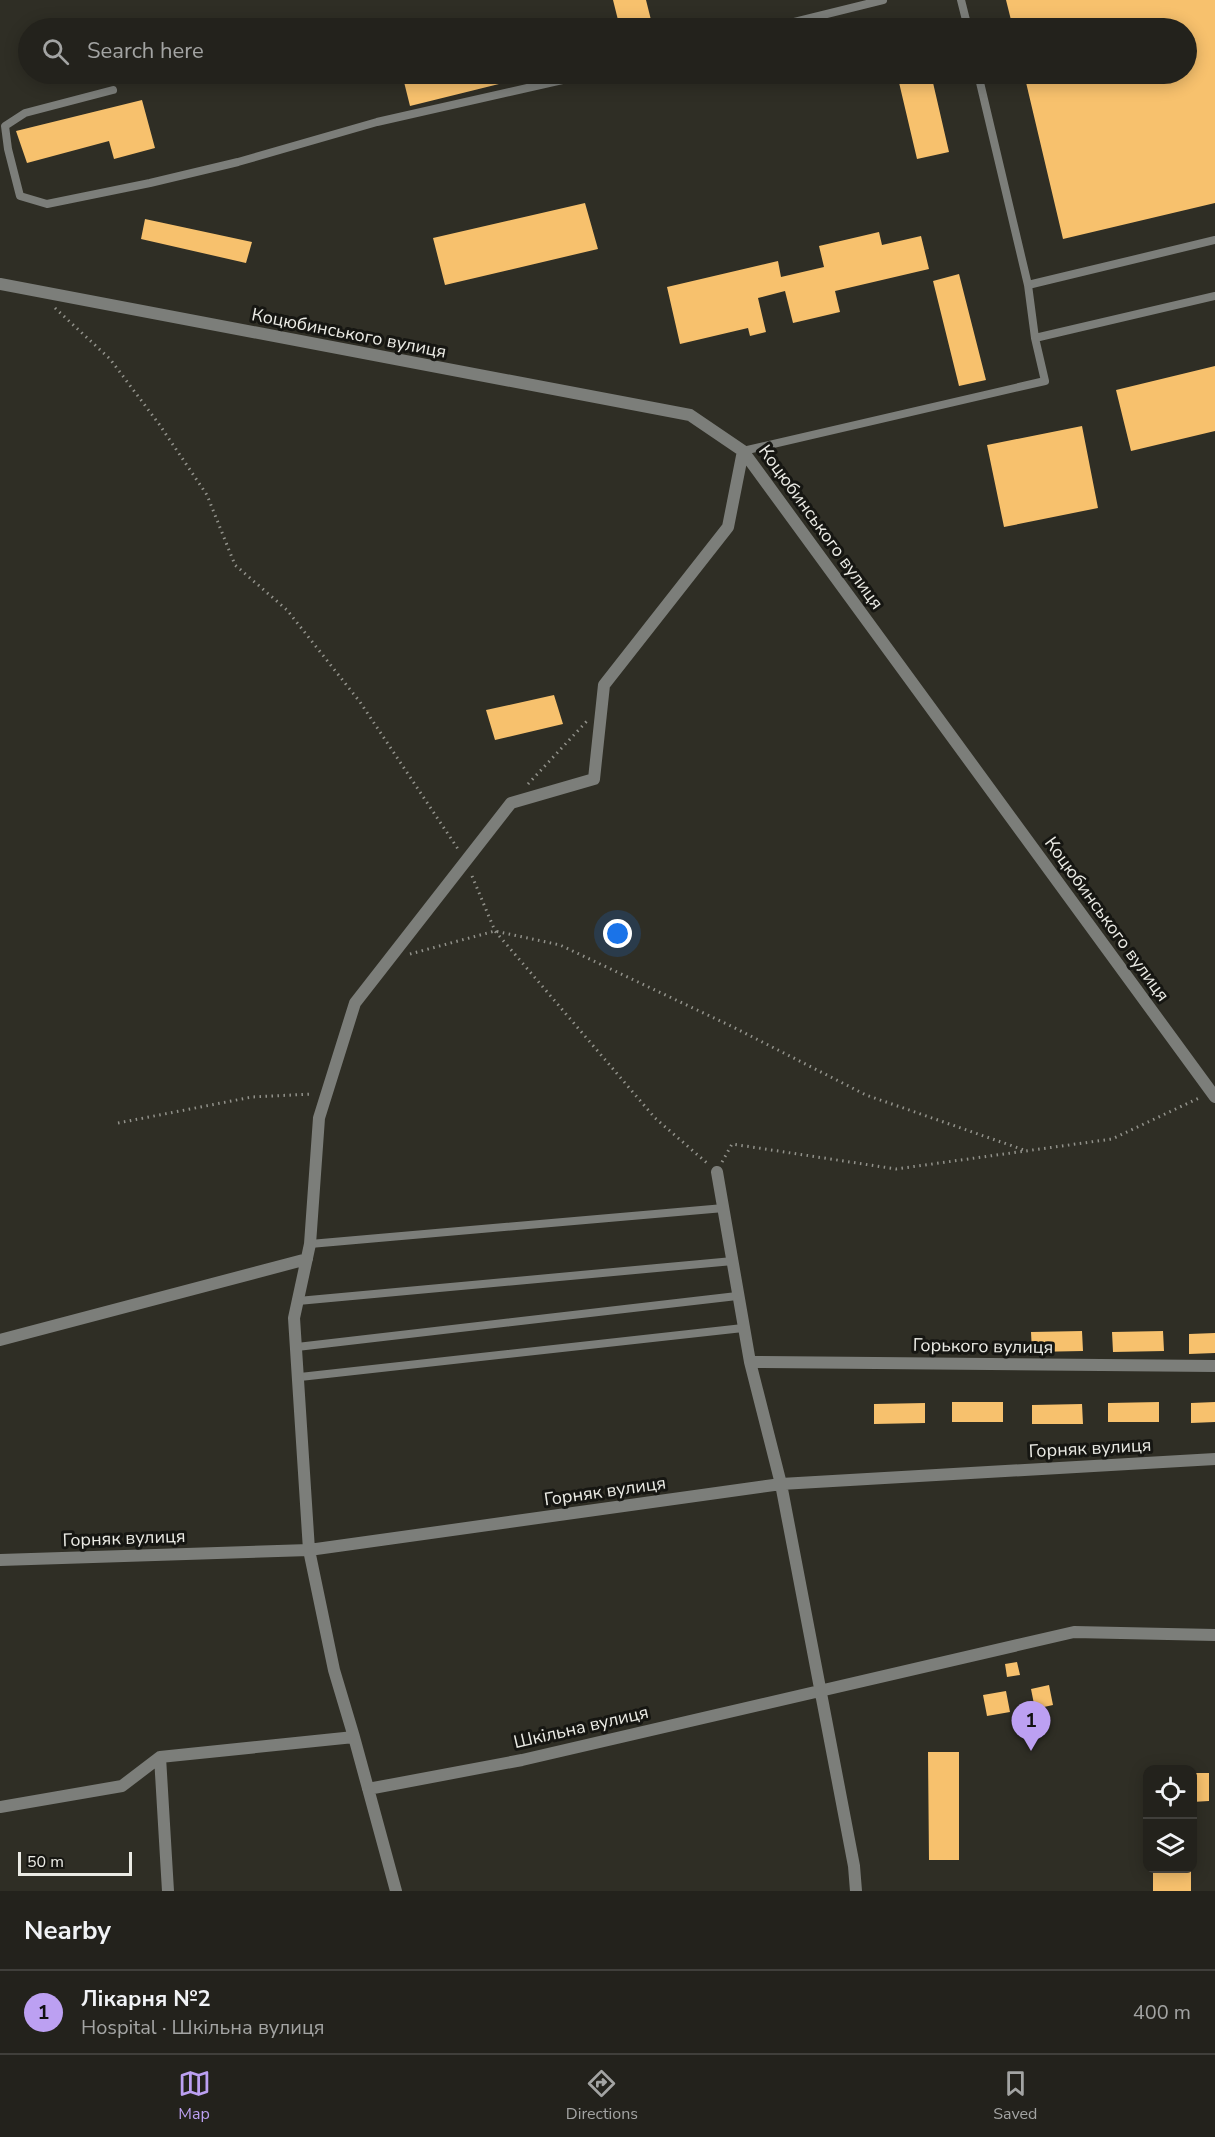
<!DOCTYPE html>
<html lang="en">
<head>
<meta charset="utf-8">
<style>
  :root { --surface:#23221c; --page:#2b2a25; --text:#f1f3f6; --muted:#a3a4a3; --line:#403f3b; --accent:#bca0f2 }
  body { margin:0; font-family:"Nunito Sans",sans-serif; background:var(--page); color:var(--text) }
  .controls { position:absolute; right:18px; bottom:18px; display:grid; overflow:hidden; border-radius:12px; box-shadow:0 3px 15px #0003 }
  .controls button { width:54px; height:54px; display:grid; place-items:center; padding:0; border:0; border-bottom:2px solid var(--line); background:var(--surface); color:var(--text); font:30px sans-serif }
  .scale { position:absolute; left:18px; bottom:15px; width:114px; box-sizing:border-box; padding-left:6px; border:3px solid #ebebe5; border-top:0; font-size:16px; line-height:21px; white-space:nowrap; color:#ebebe5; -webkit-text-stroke:4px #161612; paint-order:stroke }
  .you { position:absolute; left:618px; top:934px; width:21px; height:21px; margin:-15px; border:4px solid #fff; border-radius:50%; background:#1a73e8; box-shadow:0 0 0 9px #1a73e833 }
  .badge { display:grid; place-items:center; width:39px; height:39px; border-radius:50%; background:var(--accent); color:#111; font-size:20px; font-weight:700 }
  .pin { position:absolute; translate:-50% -50px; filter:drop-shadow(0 2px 3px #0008) }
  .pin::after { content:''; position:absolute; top:32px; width:21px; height:18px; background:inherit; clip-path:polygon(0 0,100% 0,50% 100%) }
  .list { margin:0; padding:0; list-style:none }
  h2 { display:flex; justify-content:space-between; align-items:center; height:78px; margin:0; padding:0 24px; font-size:26px }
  h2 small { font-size:20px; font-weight:400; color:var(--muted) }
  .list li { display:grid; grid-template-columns:39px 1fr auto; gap:18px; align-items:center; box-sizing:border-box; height:84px; padding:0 24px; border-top:2px solid var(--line) }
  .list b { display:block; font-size:22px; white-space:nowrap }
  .list p { margin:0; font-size:20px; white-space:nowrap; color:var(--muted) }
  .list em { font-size:20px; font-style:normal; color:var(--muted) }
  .icon { flex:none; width:33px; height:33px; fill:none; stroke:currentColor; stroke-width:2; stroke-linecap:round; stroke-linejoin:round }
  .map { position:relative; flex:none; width:1215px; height:1891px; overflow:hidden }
  .search { position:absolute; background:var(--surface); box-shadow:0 3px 15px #0003; left:18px; right:18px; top:18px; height:66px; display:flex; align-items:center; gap:15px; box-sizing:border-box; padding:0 21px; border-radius:33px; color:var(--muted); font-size:22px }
  .sheet { height:162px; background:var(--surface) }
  nav { display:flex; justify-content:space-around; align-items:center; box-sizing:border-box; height:84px; border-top:2px solid var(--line); background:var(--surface); font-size:16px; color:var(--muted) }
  nav a { display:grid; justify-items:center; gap:3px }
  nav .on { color:var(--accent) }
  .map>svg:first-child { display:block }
  .building { fill:#f7c16d }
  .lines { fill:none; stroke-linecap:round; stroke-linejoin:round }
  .path { stroke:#92928b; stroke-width:3; stroke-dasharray:1.5 4.5; stroke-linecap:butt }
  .lane { stroke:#7c7e7a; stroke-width:8 }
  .street { stroke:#7c7e7a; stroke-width:12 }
  .labels { text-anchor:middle; stroke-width:6; stroke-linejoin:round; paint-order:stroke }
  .street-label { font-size:18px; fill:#ebebe5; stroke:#161612 }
</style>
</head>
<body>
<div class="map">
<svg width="1215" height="1891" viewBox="0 0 1215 1891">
  <rect width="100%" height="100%" fill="#2f2e25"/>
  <path class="building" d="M613,0H646L653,28H620Z
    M1006,0H1215V203L1063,239L1024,74H1186V28H1013Z
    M402,74H497L499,84L410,106Z
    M897,74H931L949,152L917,159Z
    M142,100L155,148L114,159L109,141L27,163L16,131Z
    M585,203L598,249L445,285L433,238Z
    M145,219L252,242L246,263L141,239Z
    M879,232L882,245L921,236L929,269L835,291L840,312L793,323L785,291L758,298L766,332L750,336L748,328L680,344L667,287L778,261L781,277L824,267L819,246Z
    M959,274L986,380L959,386L933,281Z
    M1215,366V431L1131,451L1116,390Z
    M1082,426L1098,508L1004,527L987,445Z
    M554,695L563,724L495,740L486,710Z
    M1082,1331L1083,1351L1032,1352L1031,1332Z
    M1163,1331L1164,1351L1113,1352L1112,1332Z
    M1215,1333V1353L1189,1354V1334Z
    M952,1402H1003V1422H952Z
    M1159,1402V1422H1108V1403Z
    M1215,1402V1422L1191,1423V1403Z
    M925,1403V1423L874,1424V1404Z
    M1082,1404L1083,1424H1032V1405Z
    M1017,1662L1020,1675L1007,1677L1005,1664Z
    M1049,1685L1053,1705L1035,1709L1031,1689Z
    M1006,1691L1010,1712L987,1716L983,1695Z
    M928,1752H959V1860H929Z
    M1192,1773H1209V1801L1192,1802Z
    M1153,1869H1191V1891H1153Z"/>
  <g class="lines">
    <path class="path" d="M55,308L110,359L159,424L207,495L235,565L287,610L360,702L458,849
      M528,784L587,721
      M472,876L495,931L655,1118L707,1163
      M410,954L495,931L560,945L733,1027L866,1095L1024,1150
      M118,1123L252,1097L312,1094
      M722,1162L732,1144L896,1169L1112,1139L1199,1098"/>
    <path class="lane" d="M961,0L968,28
      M770,28L883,0
      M978,74L1028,285L1035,338
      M113,90L25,113L5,126L8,149L20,196L47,204L150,183L238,162L377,122L589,74
      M1028,285L1215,240
      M743,451L1045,381L1035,338L1215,296
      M310,1244L724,1208
      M298,1301L733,1261
      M297,1347L737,1296
      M300,1377L743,1328"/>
    <path class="street" d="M0,284L690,415L743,451L1215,1097
      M717,1172L750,1362L781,1484L854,1866L856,1891
      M0,1340L307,1259
      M750,1362L1215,1366
      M0,1560L309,1550L781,1484L1215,1459
      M354,1737L334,1670L309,1550L294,1318L310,1244L319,1118L355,1003L511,803L594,779L604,685L728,527L743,451
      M160,1757L168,1891
      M368,1789L522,1760L1074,1632L1215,1635
      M0,1807L122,1786L160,1757L354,1737L396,1891"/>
  </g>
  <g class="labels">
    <g class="street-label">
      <text transform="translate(349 333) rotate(11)" y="6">Коцюбинського вулиця</text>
      <text transform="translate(821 527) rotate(54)" y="6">Коцюбинського вулиця</text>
      <text transform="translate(1107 919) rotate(54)" y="6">Коцюбинського вулиця</text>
      <text transform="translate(983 1346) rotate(1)" y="6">Горького вулиця</text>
      <text transform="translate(1090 1448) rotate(-3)" y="6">Горняк вулиця</text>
      <text transform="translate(605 1491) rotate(-8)" y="6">Горняк вулиця</text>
      <text transform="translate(124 1538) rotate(-2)" y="6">Горняк вулиця</text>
      <text transform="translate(581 1727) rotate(-13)" y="6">Шкільна вулиця</text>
    </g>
  </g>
</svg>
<div class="controls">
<button><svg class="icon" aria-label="locate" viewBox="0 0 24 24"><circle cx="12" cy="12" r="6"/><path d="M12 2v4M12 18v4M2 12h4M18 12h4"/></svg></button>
<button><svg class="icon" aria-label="layers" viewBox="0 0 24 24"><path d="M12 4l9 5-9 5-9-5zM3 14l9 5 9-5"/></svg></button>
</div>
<div class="scale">50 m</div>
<div class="you"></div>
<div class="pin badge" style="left:1031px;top:1751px">1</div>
<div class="search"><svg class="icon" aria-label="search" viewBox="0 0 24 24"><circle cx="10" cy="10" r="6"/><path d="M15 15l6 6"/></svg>Search here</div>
</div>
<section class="sheet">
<h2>Nearby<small></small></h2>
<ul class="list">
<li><span class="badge">1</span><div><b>Лікарня №2</b><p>Hospital · Шкільна вулиця</p></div><em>400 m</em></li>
</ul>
</section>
<nav>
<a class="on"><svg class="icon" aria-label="map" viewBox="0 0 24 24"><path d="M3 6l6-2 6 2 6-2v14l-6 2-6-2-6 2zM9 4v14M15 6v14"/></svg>Map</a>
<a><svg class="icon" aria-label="directions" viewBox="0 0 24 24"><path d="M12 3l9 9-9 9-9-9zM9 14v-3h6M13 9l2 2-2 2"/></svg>Directions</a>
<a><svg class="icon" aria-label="saved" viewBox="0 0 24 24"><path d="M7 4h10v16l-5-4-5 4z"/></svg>Saved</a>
</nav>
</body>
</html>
